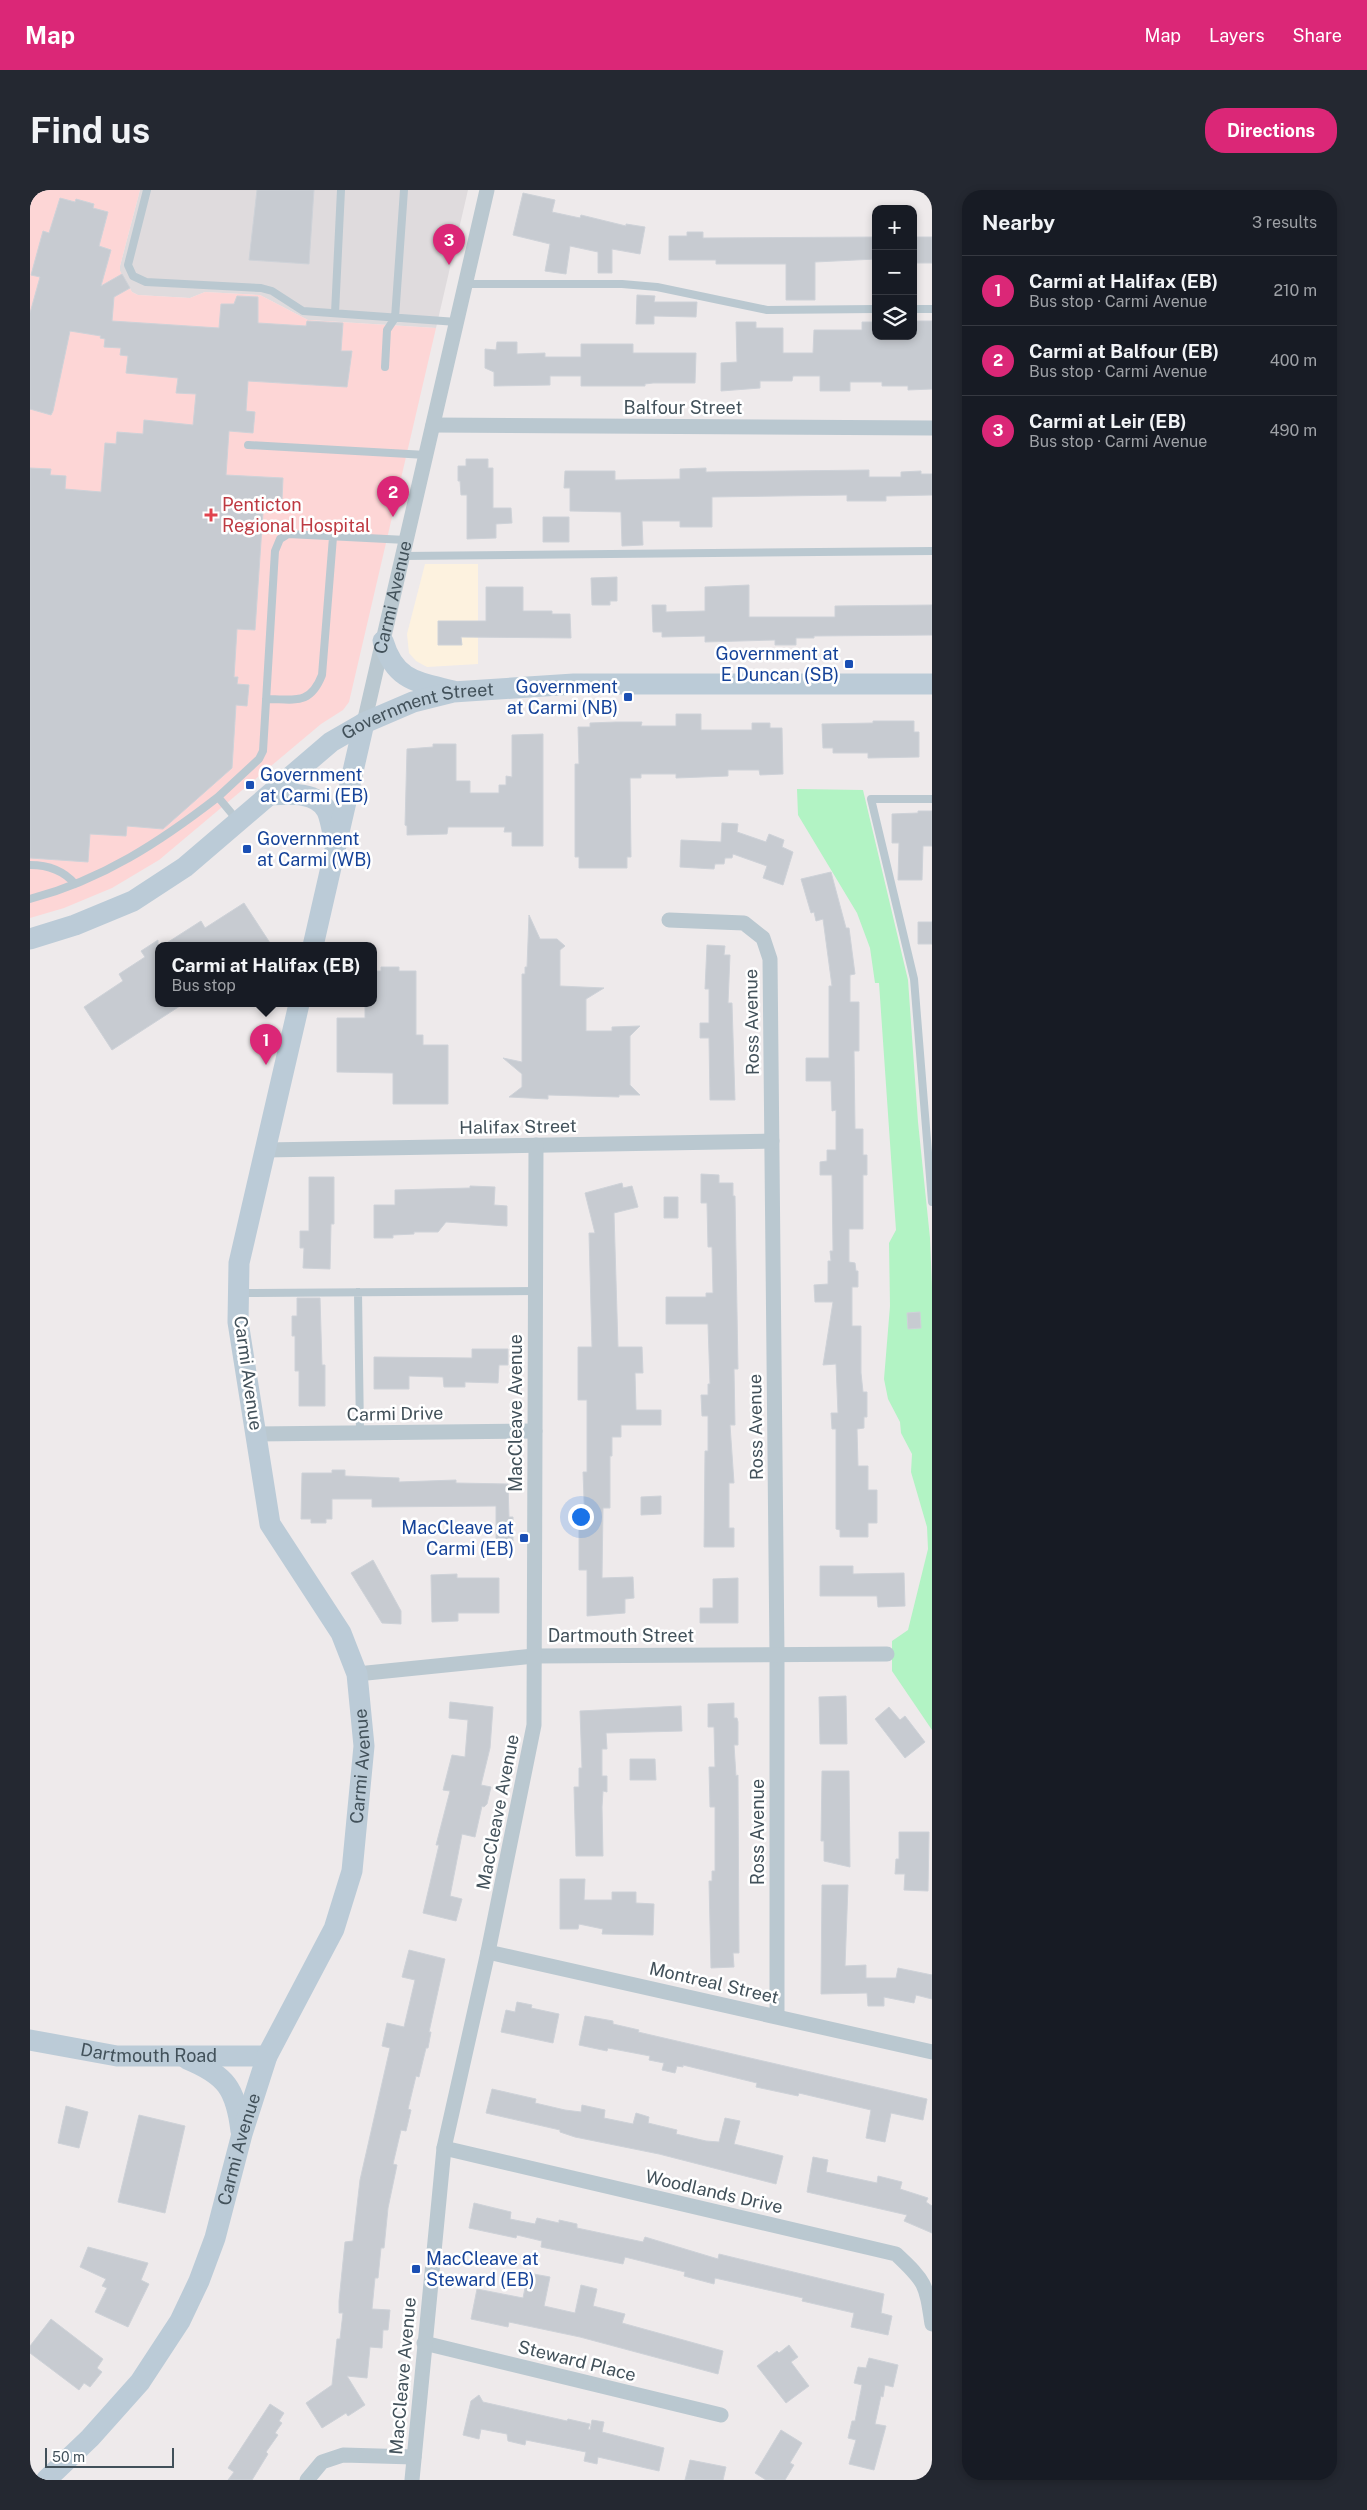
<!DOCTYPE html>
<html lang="en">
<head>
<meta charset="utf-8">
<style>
  :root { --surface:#171b24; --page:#242831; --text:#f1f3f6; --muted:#9ea1a6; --line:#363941; --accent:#db2777 }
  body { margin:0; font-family:"Public Sans",sans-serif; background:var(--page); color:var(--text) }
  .controls { position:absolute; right:15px; top:15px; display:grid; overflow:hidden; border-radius:10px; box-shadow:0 2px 8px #0003 }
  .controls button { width:45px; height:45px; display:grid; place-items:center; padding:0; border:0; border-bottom:1px solid var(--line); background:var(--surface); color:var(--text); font:25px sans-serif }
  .scale { position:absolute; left:15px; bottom:12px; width:129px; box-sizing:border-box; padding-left:5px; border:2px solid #42515a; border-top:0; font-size:14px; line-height:18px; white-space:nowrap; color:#42515a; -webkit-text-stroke:4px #fff; paint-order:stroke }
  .you { position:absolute; left:550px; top:1326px; width:18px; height:18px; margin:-12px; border:4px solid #fff; border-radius:50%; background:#1a73e8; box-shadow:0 0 0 8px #1a73e833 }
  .badge { display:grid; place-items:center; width:32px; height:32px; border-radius:50%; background:var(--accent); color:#fff; font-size:16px; font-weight:700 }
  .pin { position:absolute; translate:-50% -41px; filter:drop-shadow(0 1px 2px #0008) }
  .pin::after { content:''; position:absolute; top:26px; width:18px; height:15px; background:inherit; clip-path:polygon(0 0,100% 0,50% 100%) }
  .popup { position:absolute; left:125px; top:752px; width:222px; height:65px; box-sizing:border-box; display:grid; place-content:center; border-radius:10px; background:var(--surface); filter:drop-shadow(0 1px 4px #0005); font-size:16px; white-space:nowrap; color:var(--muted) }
  .popup b { font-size:19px; color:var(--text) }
  .popup::after { content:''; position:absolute; left:50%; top:100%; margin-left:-10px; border:10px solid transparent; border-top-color:var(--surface) }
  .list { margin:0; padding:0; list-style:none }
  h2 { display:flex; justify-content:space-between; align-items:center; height:65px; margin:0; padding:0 20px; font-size:21px }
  h2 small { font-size:16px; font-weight:400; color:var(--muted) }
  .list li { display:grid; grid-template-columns:32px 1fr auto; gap:15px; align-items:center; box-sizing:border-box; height:70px; padding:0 20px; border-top:1px solid var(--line) }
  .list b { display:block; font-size:19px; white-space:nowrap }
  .list p { margin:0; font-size:16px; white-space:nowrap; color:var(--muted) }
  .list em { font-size:16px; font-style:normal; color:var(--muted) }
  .icon { flex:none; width:28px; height:28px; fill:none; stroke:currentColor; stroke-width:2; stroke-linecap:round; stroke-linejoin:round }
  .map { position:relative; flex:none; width:902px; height:2290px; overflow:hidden; border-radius:20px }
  header { display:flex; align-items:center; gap:30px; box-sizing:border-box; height:70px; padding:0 25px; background:var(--accent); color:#fff }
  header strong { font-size:24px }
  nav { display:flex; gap:28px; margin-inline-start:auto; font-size:18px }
  .intro { display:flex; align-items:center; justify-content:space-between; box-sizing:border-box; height:120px; padding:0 30px }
  h1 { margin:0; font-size:35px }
  .button { padding:12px 22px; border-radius:20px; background:var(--accent); color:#fff; font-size:18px; font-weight:700 }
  main { display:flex; gap:30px; padding:0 30px }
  aside { flex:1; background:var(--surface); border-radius:20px; box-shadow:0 2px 8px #0003 }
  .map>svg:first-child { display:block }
  .commercial { fill:#fdf2df }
  .education { fill:#dfdbdd }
  .medical { fill:#fdd6d6 }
  .green { fill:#b2f3c4 }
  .building { fill:#c7cbd1; stroke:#ced2d8 }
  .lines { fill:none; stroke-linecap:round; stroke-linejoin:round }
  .lane { stroke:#bac8d0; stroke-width:8 }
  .street { stroke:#bac8d0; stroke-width:15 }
  .secondary { stroke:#bbcbd7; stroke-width:21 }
  .health-dot { fill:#e0444e; stroke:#fff; stroke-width:2 }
  .transit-dot { fill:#1a4fb4; stroke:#fff; stroke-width:2 }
  .labels { text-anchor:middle; stroke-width:5; stroke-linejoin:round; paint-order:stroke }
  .street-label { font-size:18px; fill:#42515a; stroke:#fff }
  .health-label { font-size:18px; fill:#be3a42; stroke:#fff; text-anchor:start }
  .transit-label { font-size:18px; fill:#164399; stroke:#fff; text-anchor:end }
</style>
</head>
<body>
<header>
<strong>Map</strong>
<nav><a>Map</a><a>Layers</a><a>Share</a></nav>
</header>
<div class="intro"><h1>Find us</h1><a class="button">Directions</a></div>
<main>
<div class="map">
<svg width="902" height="2290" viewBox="0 0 902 2290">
  <rect width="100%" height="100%" fill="#eeeaeb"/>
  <path class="commercial" d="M395,374H448V474L397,477L386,471L379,463L377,444Z"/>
  <path class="education" d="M110,0H438L406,138L278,130L230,105L175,102L160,108L108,105L102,102L90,81V76Z"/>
  <path class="medical" d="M0,0H110L90,76V81L102,102L108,105L160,108L175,102L230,105L278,130L406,138L319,512L313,520L291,534L129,670L82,698L34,718L0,728Z"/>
  <path class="green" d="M767,599L833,600L878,790L888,932L900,1048L902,1097V1540L862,1481V1451L878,1440L898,1359L897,1337L881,1282L882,1264L871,1243L870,1232L858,1209L854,1189L860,1116L859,1053L866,1040L849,793H845L840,758L827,723L768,625Z"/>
  <path class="building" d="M227,0H284L279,74L219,70Z
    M493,3L525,10L522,22L550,28L551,25L596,36V34L615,37L610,64L582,59V83H568V62L540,56L536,84L515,81L520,54L483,45Z
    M30,8L45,12L46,9L64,14L63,18L78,22L69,56L81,60L71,96L92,84L100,98L84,107L82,131L189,138L191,114H204L207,106L228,107V133L276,136L277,131L313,133L311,161H322L317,197L218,191L216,221L225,222L223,243L199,241L196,285L253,288L252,310L244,309L243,322H233L225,440L207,439L204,487H208L207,494L219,495L217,516L206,515L202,578L133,639L97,636L96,646L60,644L58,672L0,668V278L21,279L20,285L36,286L35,299L71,302L75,253L86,254L87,242L113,244L114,230L163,235L166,204L146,203L148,188L96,183L98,166L90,165L91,158L74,157L75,149L70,148L71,146L40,141L23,221L21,225L0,219V123L10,87L1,85L13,41L19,43Z
    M657,42H673V48L846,47V69L785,72V110H756V74H686V70H639V46H657Z
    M883,47H902V73H883Z
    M607,105L625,106L624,112H667L666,127L624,126V134H606Z
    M883,131H902V199L878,200V196H852V192H820V201H790V186H763L762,191H730V198L691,201V173L707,172L706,132H726V138H753V163H783L784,140H832V132H846V146H883Z
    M467,152H487V164L515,163V167H551V154H603V163H666L665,193H623L615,194V196H551V186H520V195L464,196V182L455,178V159L466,160Z
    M436,269H458V278H463V318H481L482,333L466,334V348L437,349V305H431L430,291H428V276H436Z
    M676,278V282L839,280V287H871V282L891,281V284H902V305L856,306V311H817V305L682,307V337H650V331H612L613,355L592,356L591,322L540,321V298H534L535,281H585V290L650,289V279Z
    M513,327H539V352H513Z
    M587,387V411H580V415H562L561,388Z
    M719,395V427H805V416L902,415V445L784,446V448H766V455H745V450L675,452V446L632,447V442H623L622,415H636V422L675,421V397Z
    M456,397H493V421H522V424H540L541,448L431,447L432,455H408V431H456Z
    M646,524H671V540H722V533H740V538H752L753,584L730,585L729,580H698V586L646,588V584H611V588H600L601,667H597V678H549V667H545V574H549L548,537H560V533L586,532H612L611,536H646Z
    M843,531H884V542H889V567L838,568V563H803V558H793L792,534L843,533Z
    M513,544V656H482V642H474L475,637H418L417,644L377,645V636L375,635L377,559L403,557V554H426V591H440V603H469V595H476V586L482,587V545Z
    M888,621H902V656H893L892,690H868L869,653H862V624L888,623Z
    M692,633L708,634L707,642L736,652L739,644L754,650L752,657L763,662L753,695L733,688L737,676L703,664L702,668H695L694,674H685L684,679L650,677L651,650L691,652Z
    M801,682L816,738H819L825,784L820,785V812H829V861H824L825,939H833V965H837V985H833V1039H819V1072L825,1073L826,1081H828V1097H822V1136H831V1183L833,1202H837V1227H834V1238L827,1239L828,1276H838V1300H847V1333H838V1347H810V1340L806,1339V1239H802L801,1223H808L806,1174L793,1175L803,1112H785L784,1095L798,1094V1071H801L800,1061H803L802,985H790V972L797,971V960H806V920L802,921L801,891H776V868H799V796H802L793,729L786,731L784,722L781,723L771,689Z
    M214,713L242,756H132L171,731L175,738Z
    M499,725L510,749H527L535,756L530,760V796L574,798L556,809V841H582V837L610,836L600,846V895L610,905H589V907L518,905V909L479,907L492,897V884L473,868L492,872V784H495V777H497Z
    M888,732H902V754H888Z
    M128,750V814H153L82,860L54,817L93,791L89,784L115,767L111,761Z
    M677,755L695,756L694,765H700L698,813H702L705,910H680L679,848H670V833H679V799H675Z
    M351,777H369V781H386V845H393V855H418V914H363V883L307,882V828H335V814H344V781H351Z
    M671,984L689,985V993H703V1006H705L708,1179H704L705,1235H700L704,1293H699V1338H704V1357H674L675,1261H678V1226H672L671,1205H678V1194H680L678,1134H636V1107H676V1103H683L682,1057H678L677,1013H671Z
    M279,987H304V1034H301L300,1079L273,1078L274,1058H270V1041H279Z
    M592,993L593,998L602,996L608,1017L584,1023L588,1157H612L613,1183H605L606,1220H631V1235H591V1247H582V1266H580V1318H573L572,1388L603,1387L604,1408L595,1409V1423L557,1426V1380H549V1336H555L553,1282H557V1210H548V1157H562L559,1043H565L555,1003Z
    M440,996L465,997L464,1015L477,1016V1036L416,1032L408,1042H384V1044L363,1045V1048H344V1015H365V1000L440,998Z
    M634,1007H648V1028H634Z
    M267,1108H290L292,1175H295V1216H269V1181H265V1146H262V1126H267Z
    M890,1122L891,1138L878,1139L877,1123Z
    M442,1159H478V1175H469L468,1193L435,1192V1197H414L413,1187L379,1186V1199H344V1167L442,1168Z
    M302,1280H315V1286L369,1288V1292L426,1290V1293L478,1294L479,1327H483V1351H466V1316L342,1317V1309H302V1329H296V1333H281V1329H271L272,1283H302Z
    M631,1306V1324L611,1325V1307Z
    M343,1370L371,1421V1434L352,1433L321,1383Z
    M790,1376H823V1384L874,1383L875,1416L848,1417L847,1406H790Z
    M427,1384V1388H469V1423H428V1431L402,1432L401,1385Z
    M708,1388V1433H670V1418H683V1389Z
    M816,1506L817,1554H790L789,1507Z
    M420,1512L463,1517L460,1558L451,1595L461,1597L457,1614L454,1617L452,1616L445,1647L432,1644L420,1706L432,1709L426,1731L393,1723L409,1655H406L420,1601L413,1600L422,1565L435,1567L438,1530L419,1528Z
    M704,1513V1528H707L708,1532V1555H704L706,1586L708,1585L709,1763H703L704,1777L681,1778L679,1691H682V1681H685V1617H680L679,1577H685L684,1537H678V1514Z
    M651,1516L652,1541L576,1543L577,1559H572V1586H577V1602L573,1601L572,1617L573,1666H546L544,1597H549V1578H552L550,1521Z
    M859,1517L870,1530L875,1526L895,1552L875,1568L845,1529Z
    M600,1569H625L626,1590H600Z
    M792,1581H819L820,1677L794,1671V1651H791Z
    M869,1642H899L898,1701L874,1700L875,1684H865L866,1669H869Z
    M530,1689H555L554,1710H582V1702H606V1713L624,1714L623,1745L572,1744L573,1739L549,1734L548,1739H530Z
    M792,1695H818L815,1776L836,1775V1788H866L868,1778L902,1785V1809L886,1805L884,1813L854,1807V1816H838L837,1803L791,1804Z
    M379,1760L415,1769L399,1842H401L398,1858H396L389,1887L386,1886L378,1919L381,1920L376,1941L371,1940L363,1974L367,1975L358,2018L354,2058H351L348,2088H345L342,2119L360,2120L358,2140H353L352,2158L340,2157L337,2188L317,2186L335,2215L318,2226L316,2223L292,2238L276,2213L302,2195L307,2149H310L313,2123H309V2111L315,2052L323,2051L330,1990L360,1858L352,1856L357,1833L374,1837L385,1790L372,1787Z
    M487,1812L502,1815L501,1818L529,1824L523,1853L471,1842L476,1820L485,1822Z
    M555,1826L583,1831V1834L609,1840L608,1842L897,1909L893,1930L861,1923L855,1952L836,1948L841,1920L769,1903L768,1906L726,1897L727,1893L653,1875V1877L647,1876L645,1883L632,1880L634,1873L619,1870L620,1866L578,1858L577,1861L549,1855Z
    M462,1899L506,1909L505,1913L535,1920L551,1922L552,1915L575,1920L574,1928L603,1934L606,1923L619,1927L618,1933L647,1940L646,1944L676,1951L689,1952L695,1928L710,1931L704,1954L753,1966L746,1994L629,1964L545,1947L530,1942V1940L456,1923Z
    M36,1916L58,1922L49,1958L28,1953Z
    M109,1925L155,1936L135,2023L88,2012Z
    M783,1967L798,1970L796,1982L847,1993L848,1986L872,1992L870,1999L898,2008L896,2012L902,2016V2043L874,2031L877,2025L777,2002Z
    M444,2013L481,2022L480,2029L505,2034L507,2028L529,2033V2030L547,2034V2038L613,2052L615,2047L688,2069L689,2064L854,2104L851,2123L862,2126L858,2145L821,2137L824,2123L772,2111L773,2108L685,2088L684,2094L654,2086L655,2082L595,2067L593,2074L511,2057L512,2051L487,2045L486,2048L439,2038Z
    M58,2057L118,2073L111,2090L119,2094L98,2137L65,2122L77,2098L72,2096L76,2089L50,2077Z
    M498,2083L520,2087L514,2116L545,2123L551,2095L567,2099L563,2116L595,2124L592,2133L693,2161L688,2184L550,2147L479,2132L478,2137L441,2129L447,2099L493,2108Z
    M21,2129L73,2169L67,2178L72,2182L60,2197L54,2193L49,2200L0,2163V2156Z
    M759,2155L768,2167L761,2172L779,2196L756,2213L727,2176L747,2161L749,2163Z
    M839,2168L868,2175L863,2197L855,2195L853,2207L851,2206L845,2234L856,2236L844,2280L819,2274L826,2250L818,2248L822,2231H825L832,2195L824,2193L828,2177L836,2178Z
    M449,2205L453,2212L537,2231L538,2229L560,2234L558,2239L560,2240L562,2230L574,2232L572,2242L634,2258L629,2281L568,2267L567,2274L554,2271L556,2262L496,2250L495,2255L478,2251L477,2244L451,2239L449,2249L433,2245L441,2211Z
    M240,2214L254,2223L249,2231L252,2233L245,2243L248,2245L236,2262L238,2264L222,2290H198L204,2282L198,2278Z
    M751,2240L772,2253L760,2273L764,2275L755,2290H736L725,2283Z
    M660,2270L696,2277L693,2290H655Z"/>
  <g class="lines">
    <path class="lane" d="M117,0L98,75L103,86L116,92L231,98L242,101L273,121L427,132
      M436,94H592L627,97L737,120L846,119
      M883,119H902
      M305,123L311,0
      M355,177L357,140L365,128L374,0
      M218,255L396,265
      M373,366L902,361
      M236,509C264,509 280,516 292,485L303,347
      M902,609H841L884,789L902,1012
      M208,631L188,607L229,569L233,561L245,361L250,349L258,344L376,350
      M0,675C18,675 34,681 45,694
      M0,709C72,690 130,652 188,607
      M328,1102L330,1243
      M211,1103L505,1101"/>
    <g class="street">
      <path d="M403,235L902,238"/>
      <path id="s1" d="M334,533L457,0"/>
      <path d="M639,730L714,733L733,748L740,769L747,1465V1826"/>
      <path d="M235,960L742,951"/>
      <path d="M226,1244L505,1241"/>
      <path d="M327,1484L504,1466L857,1464"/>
      <path d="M458,1762L902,1862"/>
      <path d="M414,1958L866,2064C896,2092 896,2094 902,2134"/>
      <path d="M394,2153L691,2225"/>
      <path d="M277,2290L292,2272L313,2265L384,2267"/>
      <path d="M382,2290L414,1958L458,1762L504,1535L506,955"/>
    </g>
    <g class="secondary">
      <path d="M353,451C365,491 387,492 423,501"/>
      <path d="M240,605C258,604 287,601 297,621C301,630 302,642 305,652"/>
      <path id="s2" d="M0,749L45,735L103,711L155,677L301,552L334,533L383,512L423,502L544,494H902"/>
      <path d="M283,756L334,533"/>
      <path id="s3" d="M0,1850L87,1866H237"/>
      <path d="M157,1869C196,1885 206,1899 211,1941"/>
      <path id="s4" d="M16,2290L60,2248L110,2192L150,2131L169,2091L185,2048L212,1944L237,1866L304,1739L322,1681L334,1556L327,1484L311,1443L240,1334L208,1132L209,1073L269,814"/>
    </g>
  </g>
  <path class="health-dot" d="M178.5 317.5h5v5h5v5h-5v5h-5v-5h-5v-5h5z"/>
  <g class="transit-dot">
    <rect x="814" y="469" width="10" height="10" rx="2.5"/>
    <rect x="593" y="502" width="10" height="10" rx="2.5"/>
    <rect x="215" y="590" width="10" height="10" rx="2.5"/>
    <rect x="212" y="654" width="10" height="10" rx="2.5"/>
    <rect x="489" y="1343" width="10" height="10" rx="2.5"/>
    <rect x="381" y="2074" width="10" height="10" rx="2.5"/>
  </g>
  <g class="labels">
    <g class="street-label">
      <text x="653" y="224">Balfour Street</text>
      <text dy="6" stroke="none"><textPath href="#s1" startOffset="129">Carmi Avenue</textPath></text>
      <text dy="6" stroke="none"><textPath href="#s2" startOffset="458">Government Street</textPath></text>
      <text transform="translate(722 832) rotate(-91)" y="6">Ross Avenue</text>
      <text transform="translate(488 937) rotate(-1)" y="6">Halifax Street</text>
      <text transform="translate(218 1183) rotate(82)" y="6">Carmi Avenue</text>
      <text transform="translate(486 1223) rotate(-90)" y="6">MacCleave Avenue</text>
      <text transform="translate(365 1224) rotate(-1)" y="6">Carmi Drive</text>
      <text transform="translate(726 1237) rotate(-91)" y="6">Ross Avenue</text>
      <text x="591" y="1452">Dartmouth Street</text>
      <text dy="6" stroke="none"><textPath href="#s4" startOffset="798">Carmi Avenue</textPath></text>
      <text transform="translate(468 1622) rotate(-79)" y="6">MacCleave Avenue</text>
      <text transform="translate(728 1642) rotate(-90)" y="6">Ross Avenue</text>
      <text transform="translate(684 1793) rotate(13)" y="6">Montreal Street</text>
      <text dy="6" stroke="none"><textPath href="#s3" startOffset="120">Dartmouth Road</textPath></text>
      <text dy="6" stroke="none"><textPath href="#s4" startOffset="391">Carmi Avenue</textPath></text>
      <text transform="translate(684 2002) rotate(13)" y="6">Woodlands Drive</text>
      <text transform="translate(547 2171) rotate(14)" y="6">Steward Place</text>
      <text transform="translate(373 2186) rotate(-85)" y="6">MacCleave Avenue</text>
    </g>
    <g class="health-label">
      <text x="192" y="321">Penticton<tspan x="192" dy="21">Regional Hospital</tspan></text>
    </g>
    <g class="transit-label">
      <text x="809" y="470">Government at<tspan x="809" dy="21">E Duncan (SB)</tspan></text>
      <text x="588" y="503">Government<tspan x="588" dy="21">at Carmi (NB)</tspan></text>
      <text x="230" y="591" text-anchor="start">Government<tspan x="230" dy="21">at Carmi (EB)</tspan></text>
      <text x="227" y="655" text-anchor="start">Government<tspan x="227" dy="21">at Carmi (WB)</tspan></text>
      <text x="484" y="1344">MacCleave at<tspan x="484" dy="21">Carmi (EB)</tspan></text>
      <text x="396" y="2075" text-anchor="start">MacCleave at<tspan x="396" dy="21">Steward (EB)</tspan></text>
    </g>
  </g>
</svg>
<div class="controls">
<button>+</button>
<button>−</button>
<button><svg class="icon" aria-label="layers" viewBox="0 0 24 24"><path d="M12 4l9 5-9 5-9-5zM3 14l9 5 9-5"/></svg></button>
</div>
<div class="scale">50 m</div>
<div class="you"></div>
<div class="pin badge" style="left:236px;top:875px">1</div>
<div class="popup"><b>Carmi at Halifax (EB)</b>Bus stop</div>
<div class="pin badge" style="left:363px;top:327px">2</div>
<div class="pin badge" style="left:419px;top:75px">3</div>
</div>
<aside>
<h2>Nearby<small>3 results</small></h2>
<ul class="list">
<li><span class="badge">1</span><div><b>Carmi at Halifax (EB)</b><p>Bus stop · Carmi Avenue</p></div><em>210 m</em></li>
<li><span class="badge">2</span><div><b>Carmi at Balfour (EB)</b><p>Bus stop · Carmi Avenue</p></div><em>400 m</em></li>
<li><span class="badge">3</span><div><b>Carmi at Leir (EB)</b><p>Bus stop · Carmi Avenue</p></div><em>490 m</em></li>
</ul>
</aside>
</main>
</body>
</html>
